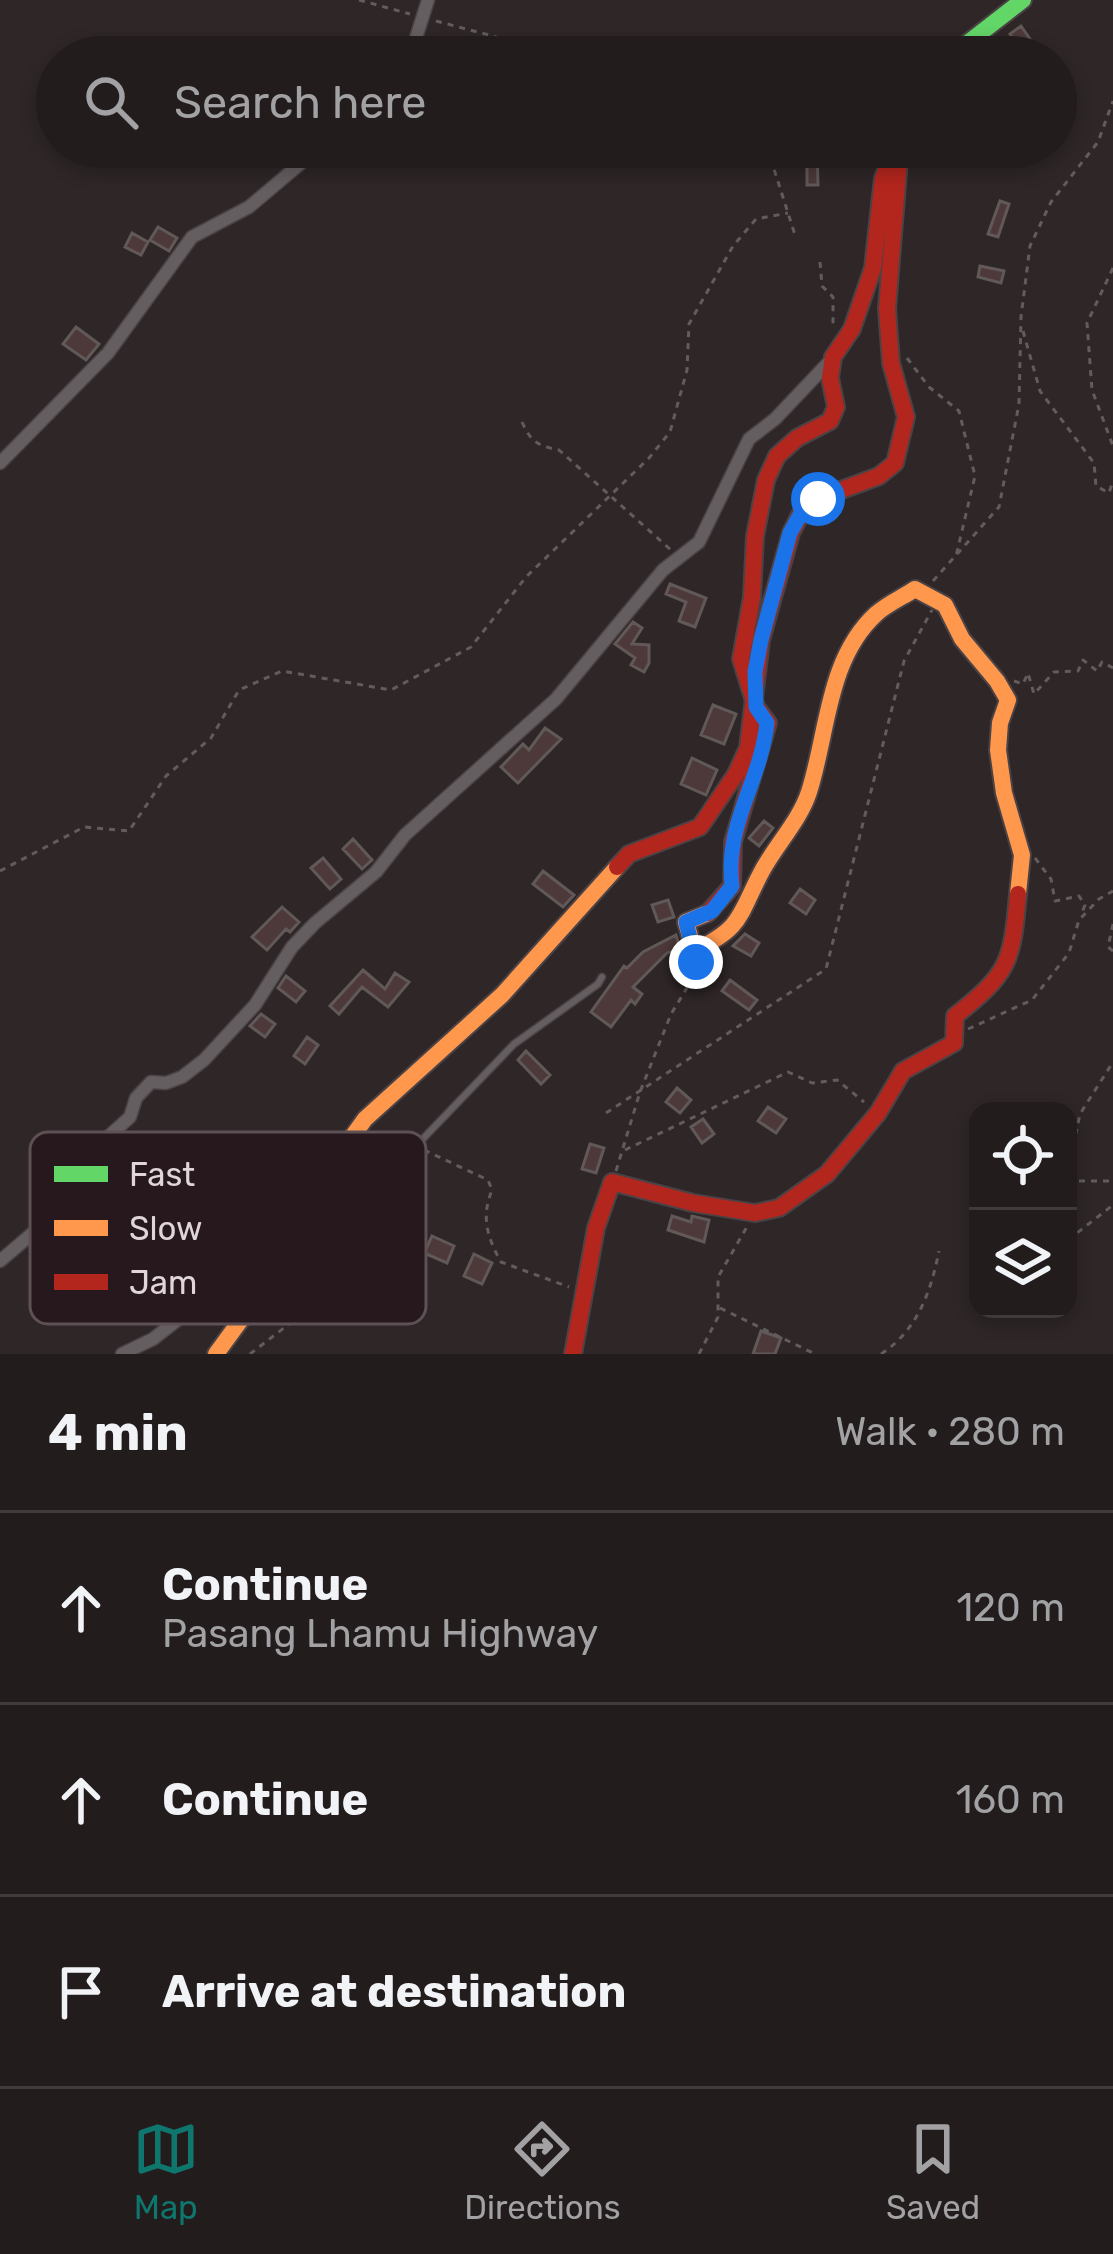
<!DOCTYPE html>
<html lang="en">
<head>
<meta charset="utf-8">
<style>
  :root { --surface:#221c1d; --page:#2e292a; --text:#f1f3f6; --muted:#a2a1a4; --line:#3f3a3b; --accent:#0f766e }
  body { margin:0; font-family:Rubik,sans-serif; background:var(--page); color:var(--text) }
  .controls { position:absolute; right:36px; bottom:36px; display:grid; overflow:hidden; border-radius:24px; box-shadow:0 6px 18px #0003 }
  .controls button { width:108px; height:108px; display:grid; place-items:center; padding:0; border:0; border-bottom:3px solid var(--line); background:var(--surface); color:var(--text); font:60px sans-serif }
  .stop { position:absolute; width:36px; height:36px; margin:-27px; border:9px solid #1a73e8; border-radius:50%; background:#fff }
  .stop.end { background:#1a73e8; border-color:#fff; box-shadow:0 3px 12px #0008 }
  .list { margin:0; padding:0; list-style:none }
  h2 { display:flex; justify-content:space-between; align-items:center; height:156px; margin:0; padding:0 48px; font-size:51px }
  h2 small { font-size:39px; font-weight:400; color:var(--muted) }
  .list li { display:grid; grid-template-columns:78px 1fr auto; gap:36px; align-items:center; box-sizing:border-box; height:192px; padding:0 48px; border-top:3px solid var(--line) }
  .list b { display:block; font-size:45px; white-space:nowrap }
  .list p { margin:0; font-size:39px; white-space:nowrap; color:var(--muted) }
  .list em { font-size:39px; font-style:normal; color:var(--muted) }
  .icon { flex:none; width:66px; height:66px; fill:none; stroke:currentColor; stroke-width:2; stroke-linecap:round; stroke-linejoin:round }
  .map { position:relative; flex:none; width:1113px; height:1354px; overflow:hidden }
  .search { position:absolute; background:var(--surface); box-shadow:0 6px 18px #0003; left:36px; right:36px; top:36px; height:132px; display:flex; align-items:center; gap:30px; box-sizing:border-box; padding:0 42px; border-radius:66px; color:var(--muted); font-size:45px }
  .sheet { height:732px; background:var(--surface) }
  nav { display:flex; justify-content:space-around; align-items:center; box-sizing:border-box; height:168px; border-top:3px solid var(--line); background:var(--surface); font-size:33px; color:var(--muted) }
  nav a { display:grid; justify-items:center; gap:6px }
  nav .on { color:var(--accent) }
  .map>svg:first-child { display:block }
  .building { fill:#4d3939; stroke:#605958; stroke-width:3 }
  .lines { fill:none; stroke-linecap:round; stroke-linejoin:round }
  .lane-casing { stroke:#4a4245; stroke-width:9 }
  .street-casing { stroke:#4a4245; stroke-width:15 }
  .fast-casing { stroke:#4a4245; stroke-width:20 }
  .slow-casing { stroke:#4a4245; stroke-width:20 }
  .jam-casing { stroke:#4a4245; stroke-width:20 }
  .path { stroke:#635c5e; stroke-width:3; stroke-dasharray:6 6; stroke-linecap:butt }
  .lane { stroke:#645e60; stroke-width:6 }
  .street { stroke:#645e60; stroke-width:12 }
  .fast { stroke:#63d668; stroke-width:16 }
  .slow { stroke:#ff974d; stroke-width:16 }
  .jam { stroke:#b3261e; stroke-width:16 }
  .route { stroke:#1a73e8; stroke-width:15 }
  .key { fill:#27181d; stroke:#5e5155; stroke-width:3 }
  .key-label { font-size:33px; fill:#e0d5d8 }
</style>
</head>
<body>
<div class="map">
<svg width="1113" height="1354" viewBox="0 0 1113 1354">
  <rect width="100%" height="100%" fill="#2e2627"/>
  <path class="building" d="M1021,26L1037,49L1026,56L1010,34Z
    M807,147H817L818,185H807Z
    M1000,201L1009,204L998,237L988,234Z
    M158,227L177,238L169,251L150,240Z
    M132,233L148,242L141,255L125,247Z
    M980,266L1004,271L1001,283L978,277Z
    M76,327L99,344L86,360L63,344Z
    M670,584L706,598L695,627L679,621L686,602L666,594Z
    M633,622L642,628L632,644L649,645V663L644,672L631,665L635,658L615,644Z
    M713,705L736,714L724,744L701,735Z
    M545,728L561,739L518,783L501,767L523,744L529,750Z
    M692,758L717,770L706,795L681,784Z
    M764,821L773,828L759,846L749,838Z
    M353,839L372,860L362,869L343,849Z
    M323,858L341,879L330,889L311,868Z
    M543,871L574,895L563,907L533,884Z
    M800,889L815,900L806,914L790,903Z
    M668,900L674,917L658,922L652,905Z
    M282,907L299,922L290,932L286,929L267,950L252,937Z
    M745,934L759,943L751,956L733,946Z
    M676,935L680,948L667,953L633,987L642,994L635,1004L631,1000L611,1027L591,1012L624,966L627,968L643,952Z
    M363,970L385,989L395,973L409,982L388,1007L362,987L339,1014L330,1006Z
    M286,976L305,991L296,1002L278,988Z
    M730,980L757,1000L749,1010L722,991Z
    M261,1014L275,1024L265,1037L250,1026Z
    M307,1037L318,1045L305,1064L294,1056Z
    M526,1051L550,1075L541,1084L518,1060Z
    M677,1088L691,1100L680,1113L666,1102Z
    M768,1107L786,1119L776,1133L758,1121Z
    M703,1119L714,1134L702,1143L691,1127Z
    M590,1144L604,1148L596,1173L582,1169Z
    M672,1216L691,1222L692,1216L709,1220L704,1242L668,1230Z
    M432,1236L454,1246L447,1263L424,1253Z
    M474,1254L492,1263L482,1284L464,1276Z
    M761,1331L781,1338L775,1354H753Z"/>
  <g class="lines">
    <defs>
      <path id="lane" d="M416,1146L514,1044L598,984L602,977"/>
      <path id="street" d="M410,57L428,0
        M0,463L108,353L192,237L249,207L320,147
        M0,1261L41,1226L109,1136L130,1117L136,1098L151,1082L166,1083L182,1077L204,1060L255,1005L292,947L315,923L376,872L405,835L556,699L663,570L699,542L749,439L775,419L831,360
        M122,1354L153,1339L203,1300L257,1269L267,1227L274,1217L296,1219"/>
      <path id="fast" d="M956,57L965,45L1023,0"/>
      <path id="slow" d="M708,913L686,922L694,951C744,927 738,916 762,871C776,845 800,820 809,792C828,733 827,659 876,614C887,604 903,597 915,589L945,605L962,639L997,681L1008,700L1000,723L998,750L1004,793L1022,855L1018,894
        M216,1354L270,1280L308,1198L365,1119L502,995L617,867"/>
      <path id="jam" d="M617,867L629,854L700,827L736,774L748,748L761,640L791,533L800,515L817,499L879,476L895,463L906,417L891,363L887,309L900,147
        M708,913L732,886L733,842L768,723L756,707L741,659L752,597L755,536L766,480L777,456L797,438L830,421L836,407L830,378L833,357L852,329L873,268L883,178L896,147
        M573,1354L596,1228L612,1182L693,1203L755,1213L779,1208L827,1174L878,1113L903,1071L954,1043L955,1016C1009,973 1012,963 1018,894"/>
    </defs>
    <use href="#lane" class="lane-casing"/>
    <use href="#street" class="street-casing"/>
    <use href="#fast" class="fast-casing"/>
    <use href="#slow" class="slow-casing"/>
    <use href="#jam" class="jam-casing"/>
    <path class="path" d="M359,0L410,14
      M436,21L572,57
      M767,147L795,235
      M820,262L822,286L833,297V328
      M1113,268L1087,323L1092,390L1113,446
      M1023,331L1040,391L1094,463L1096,486L1109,493L1113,481
      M907,358L929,387L959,411L975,476L956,556
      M522,422C531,442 538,446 559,450L672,551
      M933,581L999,507L1019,404L1021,317L1030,246L1051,202L1098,142L1113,101
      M1014,681L1023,684L1028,673L1034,694L1054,672L1078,671L1083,660L1097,671L1102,662L1113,668
      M1035,858L1051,879L1055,901L1079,896L1085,905L1081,915
      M0,871L84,827L129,831L166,776L211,738L239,690L282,671L391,690L471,647L526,577L649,458L670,432L687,370L689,324L733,246L756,219L788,213
      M1113,924L1108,947L1113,951
      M968,1029L1032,1000L1069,953L1079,920L1099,899L1113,891
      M606,1113L826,969L904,661L932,610
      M424,1150L488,1180L492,1190C481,1217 487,1237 501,1262L569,1287
      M625,1150L788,1072L812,1083L837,1080L864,1102
      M1068,1170L1080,1114L1113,1062
      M616,1171L640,1092L671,1014L698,970L696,964
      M1068,1178L1072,1181H1113
      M1068,1240L1113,1205
      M720,1308L815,1354
      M250,1354L306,1311L326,1306L347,1285L352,1245L359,1227L410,1149
      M699,1354L718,1317V1277L748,1225
      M881,1354C918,1330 931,1291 939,1251"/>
    <use href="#lane" class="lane"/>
    <use href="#street" class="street"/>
    <use href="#fast" class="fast"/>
    <use href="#slow" class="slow"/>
    <use href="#jam" class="jam"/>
  </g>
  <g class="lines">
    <path class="route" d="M696,962L686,922L712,911L732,886C725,822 760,784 767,723L756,707L755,672L761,640L790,533L800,515L818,499"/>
  </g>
  <rect x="30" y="1132" width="396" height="192" rx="18" class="key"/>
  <rect x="54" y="1166" width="54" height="16" fill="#63d668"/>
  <rect x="54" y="1220" width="54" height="16" fill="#ff974d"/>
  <rect x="54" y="1274" width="54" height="16" fill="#b3261e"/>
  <g class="key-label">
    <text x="129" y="1186">Fast</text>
    <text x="129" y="1240">Slow</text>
    <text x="129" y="1294">Jam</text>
  </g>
</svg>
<div class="controls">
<button><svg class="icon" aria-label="locate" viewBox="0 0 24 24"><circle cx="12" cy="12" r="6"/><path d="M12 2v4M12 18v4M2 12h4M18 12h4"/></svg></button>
<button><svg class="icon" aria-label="layers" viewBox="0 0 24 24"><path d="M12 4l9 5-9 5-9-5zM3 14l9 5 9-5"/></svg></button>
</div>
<div class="stop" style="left:818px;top:499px"></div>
<div class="stop end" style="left:696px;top:962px"></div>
<div class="search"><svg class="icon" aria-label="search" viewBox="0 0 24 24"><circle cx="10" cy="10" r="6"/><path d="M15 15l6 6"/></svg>Search here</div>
</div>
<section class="sheet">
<h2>4 min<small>Walk · 280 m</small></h2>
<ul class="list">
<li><svg class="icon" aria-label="ahead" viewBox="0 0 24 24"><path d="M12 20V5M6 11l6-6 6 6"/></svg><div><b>Continue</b><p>Pasang Lhamu Highway</p></div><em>120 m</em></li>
<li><svg class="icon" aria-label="ahead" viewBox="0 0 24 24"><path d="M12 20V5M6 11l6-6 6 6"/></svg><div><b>Continue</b></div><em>160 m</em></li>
<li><svg class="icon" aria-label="arrive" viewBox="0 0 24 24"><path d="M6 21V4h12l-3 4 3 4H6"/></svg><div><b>Arrive at destination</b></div></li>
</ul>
</section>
<nav>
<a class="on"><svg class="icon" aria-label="map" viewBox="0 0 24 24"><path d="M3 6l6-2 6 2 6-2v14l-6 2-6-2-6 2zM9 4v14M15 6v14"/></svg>Map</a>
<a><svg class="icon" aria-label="directions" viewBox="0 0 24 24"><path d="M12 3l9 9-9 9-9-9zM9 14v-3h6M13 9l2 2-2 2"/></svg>Directions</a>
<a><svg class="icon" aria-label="saved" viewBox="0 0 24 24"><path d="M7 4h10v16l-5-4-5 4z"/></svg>Saved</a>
</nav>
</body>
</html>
